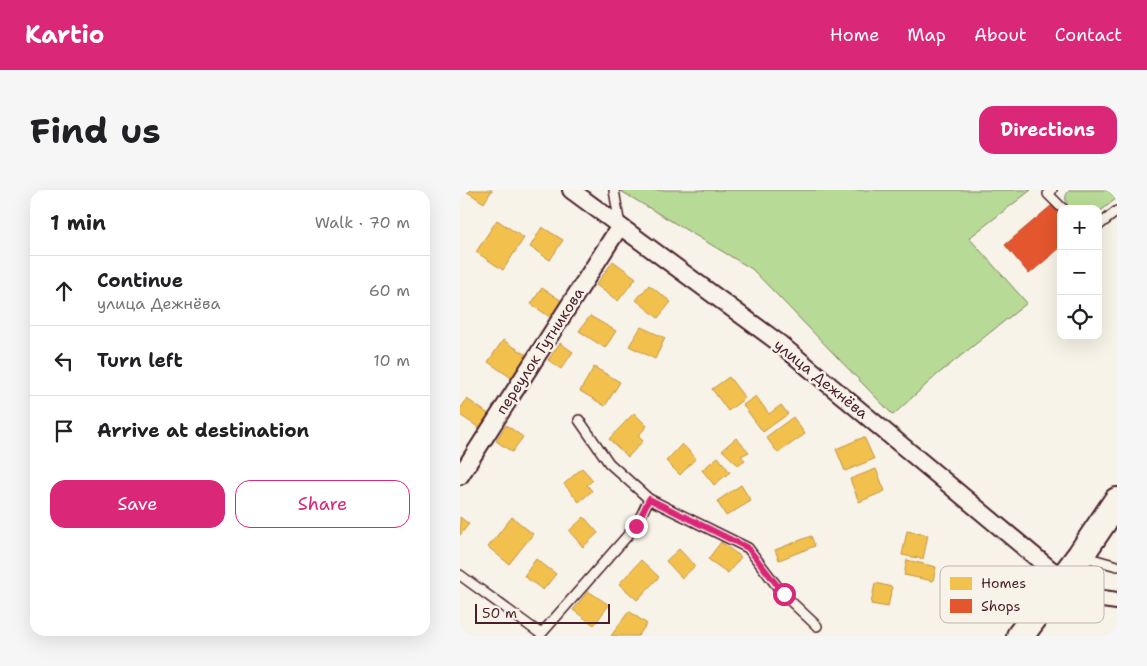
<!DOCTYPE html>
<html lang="en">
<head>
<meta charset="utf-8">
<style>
  :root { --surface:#fff; --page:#f6f6f6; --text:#202124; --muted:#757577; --line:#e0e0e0; --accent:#db2777 }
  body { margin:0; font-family:"Shantell Sans",sans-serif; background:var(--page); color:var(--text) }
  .controls { position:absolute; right:15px; top:15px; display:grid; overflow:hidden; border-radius:10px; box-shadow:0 5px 20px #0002 }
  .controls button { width:45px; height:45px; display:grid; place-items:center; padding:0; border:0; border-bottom:1px solid var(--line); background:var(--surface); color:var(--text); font:25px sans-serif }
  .scale { position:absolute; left:15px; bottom:12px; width:135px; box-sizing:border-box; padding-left:5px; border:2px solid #4a1f2b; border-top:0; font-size:14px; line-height:18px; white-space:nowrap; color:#4a1f2b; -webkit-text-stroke:4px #f7f3e8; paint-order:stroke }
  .stop { position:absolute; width:15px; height:15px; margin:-11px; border:4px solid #db2777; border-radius:50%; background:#fff }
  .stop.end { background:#db2777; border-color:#fff; box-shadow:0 1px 5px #0008 }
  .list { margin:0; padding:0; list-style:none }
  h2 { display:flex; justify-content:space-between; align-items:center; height:65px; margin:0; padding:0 20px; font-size:21px }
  h2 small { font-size:16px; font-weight:400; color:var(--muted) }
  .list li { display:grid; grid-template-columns:32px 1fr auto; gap:15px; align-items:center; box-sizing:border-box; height:70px; padding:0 20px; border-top:1px solid var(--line) }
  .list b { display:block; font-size:19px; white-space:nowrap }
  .list p { margin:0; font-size:16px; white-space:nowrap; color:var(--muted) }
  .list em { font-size:16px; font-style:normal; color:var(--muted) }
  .actions { display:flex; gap:10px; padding:15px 20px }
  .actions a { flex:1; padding:11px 0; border:1px solid var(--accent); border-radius:15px; text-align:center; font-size:18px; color:var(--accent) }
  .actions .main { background:var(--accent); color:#fff }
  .icon { flex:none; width:28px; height:28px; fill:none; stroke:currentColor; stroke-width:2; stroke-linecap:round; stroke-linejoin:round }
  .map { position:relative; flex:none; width:657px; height:446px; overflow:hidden; border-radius:15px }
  header { display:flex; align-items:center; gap:30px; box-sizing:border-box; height:70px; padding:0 25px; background:var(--accent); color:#fff }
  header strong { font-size:24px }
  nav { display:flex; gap:28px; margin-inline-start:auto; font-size:18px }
  .intro { display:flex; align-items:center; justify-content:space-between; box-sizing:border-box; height:120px; padding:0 30px }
  h1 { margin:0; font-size:35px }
  .button { padding:12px 22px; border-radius:15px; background:var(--accent); color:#fff; font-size:18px; font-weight:700 }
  main { display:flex; gap:30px; padding:0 30px }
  aside { flex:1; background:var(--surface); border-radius:15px; box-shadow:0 5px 20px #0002 }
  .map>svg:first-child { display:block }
  .green { fill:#b7db96; stroke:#807d60 }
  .homes { fill:#f2c14e; stroke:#c09044 }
  .shops { fill:#e4572e; stroke:#b6462d }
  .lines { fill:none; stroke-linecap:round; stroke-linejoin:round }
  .lane-casing { stroke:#4a1f2b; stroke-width:12 }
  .street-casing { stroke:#4a1f2b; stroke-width:20 }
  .primary-casing { stroke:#4a1f2b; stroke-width:30 }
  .lane { stroke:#f7f3e8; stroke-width:9 }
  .street { stroke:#f7f3e8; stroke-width:16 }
  .primary { stroke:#f7f3e8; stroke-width:26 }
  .route { stroke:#db2777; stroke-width:6 }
  .labels { text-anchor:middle; stroke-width:5; stroke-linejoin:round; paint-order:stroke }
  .street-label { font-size:15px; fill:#4a1f2b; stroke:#f7f3e8 }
  .key { fill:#f7f3e8; stroke:#c3b3af; stroke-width:1 }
  .key-label { font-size:14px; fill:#4a1f2b }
</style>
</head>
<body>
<header>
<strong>Kartio</strong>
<nav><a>Home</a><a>Map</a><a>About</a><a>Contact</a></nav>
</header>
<div class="intro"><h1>Find us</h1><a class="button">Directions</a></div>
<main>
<aside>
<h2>1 min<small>Walk · 70 m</small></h2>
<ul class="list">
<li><svg class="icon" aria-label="ahead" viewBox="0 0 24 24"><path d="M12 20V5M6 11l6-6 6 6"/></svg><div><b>Continue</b><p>улица Дежнёва</p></div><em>60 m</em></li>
<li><svg class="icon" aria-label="left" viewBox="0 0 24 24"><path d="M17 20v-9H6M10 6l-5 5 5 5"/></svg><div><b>Turn left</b></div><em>10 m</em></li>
<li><svg class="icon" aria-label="arrive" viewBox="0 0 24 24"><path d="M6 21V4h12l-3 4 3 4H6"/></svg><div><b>Arrive at destination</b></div></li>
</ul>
<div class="actions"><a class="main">Save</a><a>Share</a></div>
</aside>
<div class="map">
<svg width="657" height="446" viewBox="0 0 657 446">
  <rect width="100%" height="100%" fill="#f7f3e8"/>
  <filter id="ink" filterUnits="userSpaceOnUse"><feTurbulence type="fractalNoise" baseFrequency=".02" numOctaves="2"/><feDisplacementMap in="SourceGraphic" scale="10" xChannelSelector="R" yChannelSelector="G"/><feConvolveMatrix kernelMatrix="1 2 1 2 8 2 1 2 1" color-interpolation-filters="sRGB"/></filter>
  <g filter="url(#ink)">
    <path class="green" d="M159,0H571L509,48L567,113L478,184L433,225L292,79Z
      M610,0H657V8L638,23V19H609C606,12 603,6 610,0Z"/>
    <path class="homes" d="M7,0H32L24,13L6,1Z
      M37,30L64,48L43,80L16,62Z
      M82,37L103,50L90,70L70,57Z
      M153,71L176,88L158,111L136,95Z
      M189,95L211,112L198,128L176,110Z
      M82,98L105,113L94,130L71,114Z
      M130,126L156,141L145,158L119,141Z
      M181,137L205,148L195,169L169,156Z
      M43,150L68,166L53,189L28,172Z
      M100,153L113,162L101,179L88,170Z
      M134,177L160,192L145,216L120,201Z
      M269,187L285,208L268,221L252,199Z
      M296,206L309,224L321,215L328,224L303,242L283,215Z
      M7,209L33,227L24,241L0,225V219Z
      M174,223L187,236L178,246L183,251L168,267L149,249Z
      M333,227L345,244L318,263L306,247Z
      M46,235L63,247L52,262L36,251Z
      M404,247L414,269L385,281L376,259Z
      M276,248L289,262L281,266L285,270L278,275L262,260Z
      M222,254L236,268L220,285L206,271Z
      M258,267L270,282L254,295L242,280Z
      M122,278L133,290L127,295L132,301L119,312L104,294Z
      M416,279L425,301L399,312L390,289Z
      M281,295L291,311L266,326L257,311Z
      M0,327L9,334L0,345Z
      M52,327L73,344L49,374L28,357Z
      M124,327L138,343L123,357L109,341Z
      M447,341L468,345L463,369L442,365Z
      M351,346L355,356L319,370L315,360Z
      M261,352L281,367L268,383L248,369Z
      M219,359L235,376L222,388L206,371Z
      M76,369L96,384L83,400L64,386Z
      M181,370L199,387L177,410L159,394Z
      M447,370L476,377L473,391L444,385Z
      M415,393L432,397L428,417L411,414Z
      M128,401L149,415L134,435L113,420Z
      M169,421L187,434L178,446H151Z"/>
    <path class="shops" d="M592,15L601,25V57L569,84L545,55Z"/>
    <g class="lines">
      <defs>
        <path id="lane" d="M154,0L160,36
          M592,0L588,4L603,19
          M638,36L657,21
          M119,230L149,273L189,309L288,358L323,404L357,436
          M622,366L657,376
          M0,385L81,444L176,336L189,309"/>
        <path id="street" d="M111,0L319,153L602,389
          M0,286L160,36
          M592,402L657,411"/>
        <path id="primary" d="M560,446L620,366L657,311"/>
      </defs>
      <use href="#lane" class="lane-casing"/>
      <use href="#street" class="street-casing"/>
      <use href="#primary" class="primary-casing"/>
      <use href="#lane" class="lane"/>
      <use href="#street" class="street"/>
      <use href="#primary" class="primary"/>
    </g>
  </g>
  <g class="lines" filter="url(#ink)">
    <path class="route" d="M176,336L189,309L288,358L324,404"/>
  </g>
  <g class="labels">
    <g class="street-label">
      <text transform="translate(80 161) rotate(-57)" y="5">переулок Гутникова</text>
      <text transform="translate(361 189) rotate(39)" y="5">улица Дежнёва</text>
    </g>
  </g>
  <rect x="480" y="376" width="164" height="57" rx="8" class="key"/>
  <rect x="490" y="387" width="22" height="13" fill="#f2c14e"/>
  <rect x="490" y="409" width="22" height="14" fill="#e4572e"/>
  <g class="key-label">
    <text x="521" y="398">Homes</text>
    <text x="521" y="421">Shops</text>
  </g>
</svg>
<div class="controls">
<button>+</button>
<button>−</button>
<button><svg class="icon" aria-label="locate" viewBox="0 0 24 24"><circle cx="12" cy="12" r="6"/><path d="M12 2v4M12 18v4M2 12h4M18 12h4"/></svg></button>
</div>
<div class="scale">50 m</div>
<div class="stop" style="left:324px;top:404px"></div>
<div class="stop end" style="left:176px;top:336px"></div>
</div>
</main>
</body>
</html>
